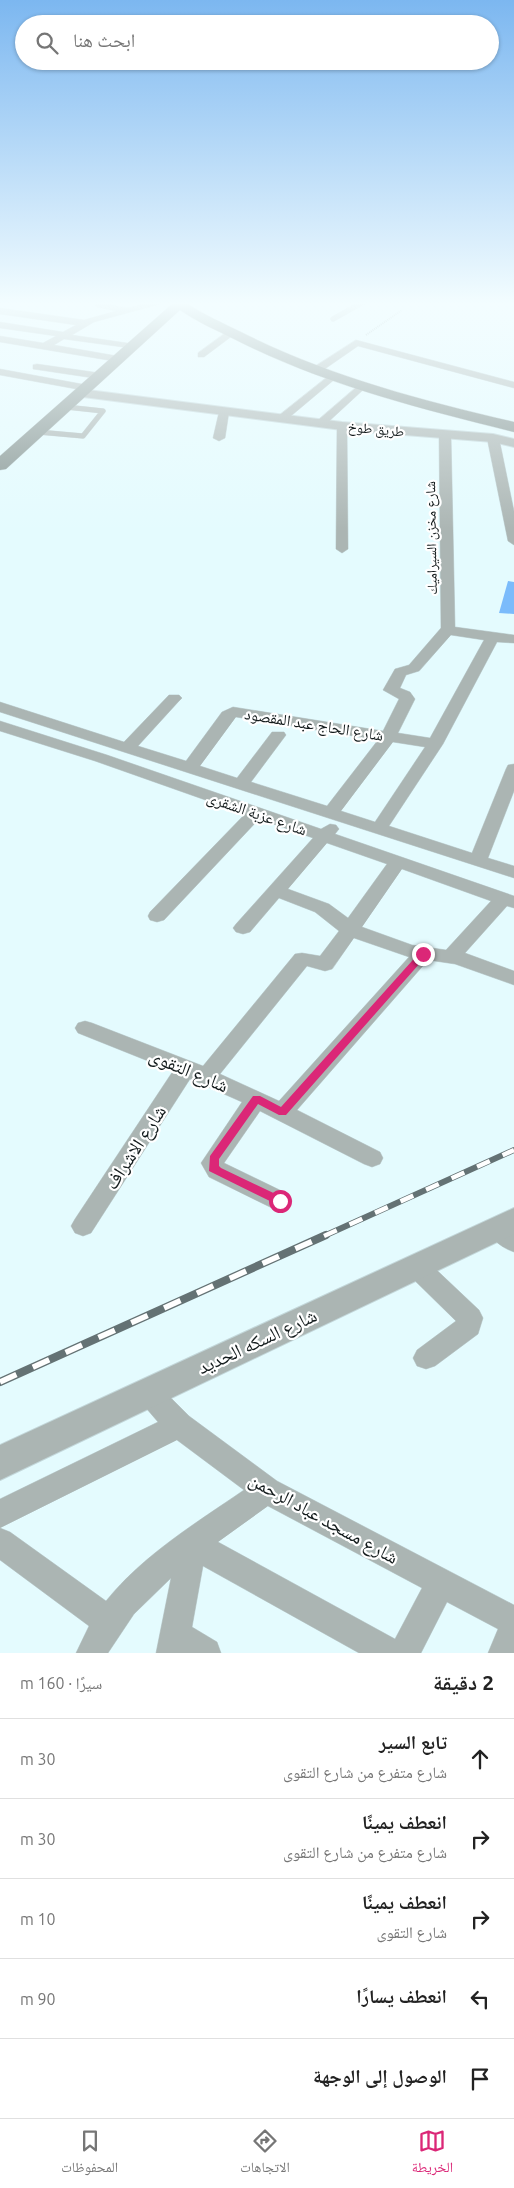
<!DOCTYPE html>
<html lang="ar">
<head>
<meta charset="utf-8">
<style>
  :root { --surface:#fff; --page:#f2f2f2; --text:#222; --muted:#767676; --line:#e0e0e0; --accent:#db2777 }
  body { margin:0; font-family:Ubuntu,"Noto Naskh Arabic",sans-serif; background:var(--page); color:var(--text); direction:rtl }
  .stop { position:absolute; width:15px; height:15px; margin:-11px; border:4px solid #db2777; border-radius:50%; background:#fff }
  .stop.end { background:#db2777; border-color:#fff; box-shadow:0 1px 5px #0008 }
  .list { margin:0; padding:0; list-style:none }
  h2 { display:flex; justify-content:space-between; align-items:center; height:65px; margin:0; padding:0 20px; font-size:21px }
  h2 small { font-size:16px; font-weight:400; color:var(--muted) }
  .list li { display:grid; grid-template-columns:32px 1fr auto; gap:15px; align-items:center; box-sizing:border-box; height:80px; padding:0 20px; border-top:1px solid var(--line) }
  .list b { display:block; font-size:19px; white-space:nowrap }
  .list p { margin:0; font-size:16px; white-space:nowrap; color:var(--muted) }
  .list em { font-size:16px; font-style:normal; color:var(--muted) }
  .icon { flex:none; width:28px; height:28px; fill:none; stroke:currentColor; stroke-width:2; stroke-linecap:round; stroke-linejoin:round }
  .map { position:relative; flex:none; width:514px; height:1653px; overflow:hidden; direction:ltr }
  .search { position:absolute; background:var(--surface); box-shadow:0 1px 4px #0004; left:15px; right:15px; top:15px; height:55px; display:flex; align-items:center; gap:12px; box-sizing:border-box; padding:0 18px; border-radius:28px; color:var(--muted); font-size:19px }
  .sheet { height:465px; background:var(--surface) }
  nav { display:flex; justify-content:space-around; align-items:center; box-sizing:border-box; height:70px; border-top:1px solid var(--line); background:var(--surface); font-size:14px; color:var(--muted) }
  nav a { display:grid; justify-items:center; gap:2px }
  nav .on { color:var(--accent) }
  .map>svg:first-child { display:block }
  .water { fill:#7bbbfb }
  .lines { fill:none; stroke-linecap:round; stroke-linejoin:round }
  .service-casing { stroke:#c3d7da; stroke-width:5.5 }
  .minor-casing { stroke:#c3d7da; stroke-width:1 }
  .tertiary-casing { stroke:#c3d7da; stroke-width:2 }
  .secondary-casing { stroke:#c3d7da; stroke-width:1 }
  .path { stroke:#a2b4b6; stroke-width:2; stroke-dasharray:1 1; stroke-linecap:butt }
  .service { stroke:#abb5b3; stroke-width:5 }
  .minor { fill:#abb5b3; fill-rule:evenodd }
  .tertiary { fill:#abb5b3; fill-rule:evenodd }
  .secondary { fill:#879592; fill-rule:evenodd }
  .rail-far1-casing { stroke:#647274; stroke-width:6 }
  .rail-casing { stroke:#647274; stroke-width:8 }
  .rail-far1 { stroke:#fff; stroke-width:4.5; stroke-dasharray:14; stroke-linecap:butt }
  .rail { stroke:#fff; stroke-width:5.5; stroke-dasharray:18; stroke-linecap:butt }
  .route { fill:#db2777 }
  .labels { text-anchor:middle; stroke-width:4.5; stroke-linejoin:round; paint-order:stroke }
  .far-street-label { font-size:14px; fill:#131b1c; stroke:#fff }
  .street-label { font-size:16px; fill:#131b1c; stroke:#fff }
  .near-street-label { font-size:19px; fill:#131b1c; stroke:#fff }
</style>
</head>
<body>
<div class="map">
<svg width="514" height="1653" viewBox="0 0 514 1653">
  <rect width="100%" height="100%" fill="#e4fbfe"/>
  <path class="water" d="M508,581L514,582V614L499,613Z"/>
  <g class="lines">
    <defs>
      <path id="service" d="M333,319L365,301
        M38,432L83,436L103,411L66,407"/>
      <path id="minor" d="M100,301H109L107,304L127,308L157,301H171L94,322L72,335L134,344L137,345V349L64,339L54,345L123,357V361L119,362L0,342V336L43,343L56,336L0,328V322L63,332L76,325L0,314V308L84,320L116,311L97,307L95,305Z
        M228,331L236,333L204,357H198V353Z
        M356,340L514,382V388L358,346L319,373H311V369Z
        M37,364L100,373L105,376L100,379L33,369V365Z
        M0,369L87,385L92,388L87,391L0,375Z
        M331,374L335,375V379L285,421H277V417Z
        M360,384L364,385V389L325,425H317V421Z
        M224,409L229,412L225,438L219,441L213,438L219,412Z
        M342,423L347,426L348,549L342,553L336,549L337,426Z
        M445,432L451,435L455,627L514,635V643L497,642L443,744L389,826L472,853L506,769L508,765L514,764V791L488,858L514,866V878L0,712V702L124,742L169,695H179L182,698L179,701L138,746L186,761L222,712L233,707L383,731L399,699L383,690L395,669L409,665L441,628L439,435ZM451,635L484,640L430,738L398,733L415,699L410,692L400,688L406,675L419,671ZM236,717L378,740L327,806L251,782L286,735L284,732H272L237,778L200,766ZM393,742L425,747L375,822L341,811Z
        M493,435L499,438L514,511V545L508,541L487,438Z
        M0,721L107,755L321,829L330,824L336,825L339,829L335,834L514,896V908L507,906L465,953L514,971V985L455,964L428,960L297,1110L380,1152L383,1158L380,1164L372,1167L364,1164L260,1111L224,1163L288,1194L292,1201L288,1208L280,1210L272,1208L209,1177L201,1163L242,1102L190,1079L91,1233L83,1236L75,1233L71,1226L75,1219L173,1071L78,1033L75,1028L78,1023L85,1021L92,1023L203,1066L295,954L302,953L320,956L339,931L315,912L279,898L250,932L243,934L236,932L233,928L236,924L313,838L259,819L164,920L157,922L150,920L148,916L150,912L245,814L95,761L0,731ZM327,843L387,864L348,918L329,904L288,889ZM402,869L491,901L446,950L412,945L362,927ZM354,938L409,957L279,1101L220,1074L307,966L325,971L332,969Z
        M497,1218L505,1221L514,1228V1252C502,1248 491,1239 485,1228L489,1221Z
        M416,1256L425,1259L479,1310L483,1318L478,1334L435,1366L426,1369L417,1366L413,1358L417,1350L456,1321L407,1273L404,1266L407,1259Z
        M149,1381L158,1385L189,1416L277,1481L514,1605V1653H488L498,1629L447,1602L421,1653H359L203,1566L192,1627L217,1642L221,1653H156L171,1578L134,1614L108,1653H76L89,1626L0,1560V1499L158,1422L140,1401L136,1393L140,1385ZM177,1440L244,1490C196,1523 143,1555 106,1601L10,1532L0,1528ZM268,1506L422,1588L395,1639L218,1542Z"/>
      <path id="tertiary" d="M80,389L342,422L493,434L514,439V447L493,442L342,430L75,396L73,393Z
        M514,1208V1234L0,1480V1445Z"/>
      <path id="secondary" d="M170,301H189L188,304C204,315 223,323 241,332C328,376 420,400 514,422V432C418,408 322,384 234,339C216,330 197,322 180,310L6,469L0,470V456L172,304Z"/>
    </defs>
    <use href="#service" class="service-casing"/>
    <use href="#minor" class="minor-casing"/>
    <use href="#tertiary" class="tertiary-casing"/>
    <use href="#secondary" class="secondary-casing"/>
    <path class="path" d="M366,335L402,310"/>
    <use href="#service" class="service"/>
    <use href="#minor" class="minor"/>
    <use href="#tertiary" class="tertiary"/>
    <use href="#secondary" class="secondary"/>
    <defs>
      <path id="rail-far1" d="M324,1236L514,1150"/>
      <path id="rail" d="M0,1382L326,1235"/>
    </defs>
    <use href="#rail-far1" class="rail-far1-casing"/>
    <use href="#rail" class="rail-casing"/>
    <use href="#rail-far1" class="rail-far1"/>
    <use href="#rail" class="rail"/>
  </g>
  <linearGradient id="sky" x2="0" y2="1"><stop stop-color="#7cb7f0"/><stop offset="0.57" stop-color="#f3fdff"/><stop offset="1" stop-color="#f3fdff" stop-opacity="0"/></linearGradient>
  <rect width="514" height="532" fill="url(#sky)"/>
  <path class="route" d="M420,952L428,954L286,1115H279L258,1104L219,1159V1166L221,1168L284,1198V1204H276L209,1171L210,1156L253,1096H260L281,1107Z"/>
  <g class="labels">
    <g class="far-street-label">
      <text transform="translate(376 429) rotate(5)" y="5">طريق طوخ</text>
      <text transform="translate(431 538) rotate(-91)" y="5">شارع مخزن السيراميك</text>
    </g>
    <g class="street-label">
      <text transform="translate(314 724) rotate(9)" y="6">شارع الحاج عبد المقصود</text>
      <text transform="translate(257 813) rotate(19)" y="6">شارع عزبة الشقرى</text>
    </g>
    <g class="near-street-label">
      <text transform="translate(189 1070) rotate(23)" y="7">شارع التقوى</text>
      <text transform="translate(135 1147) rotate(-57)" y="7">شارع الاشراف</text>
      <text transform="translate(257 1341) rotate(-25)" y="7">شارع السكه الحديد</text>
      <text transform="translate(324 1518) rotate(29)" y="7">شارع مسجد عباد الرحمن</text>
    </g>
  </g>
</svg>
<div class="stop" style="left:280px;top:1201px"></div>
<div class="stop end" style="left:423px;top:954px"></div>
<div class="search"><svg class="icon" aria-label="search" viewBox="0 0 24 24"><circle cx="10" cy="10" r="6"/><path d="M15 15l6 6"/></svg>ابحث هنا</div>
</div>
<section class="sheet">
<h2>2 دقيقة<small>سيرًا · 160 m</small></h2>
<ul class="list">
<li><svg class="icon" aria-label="ahead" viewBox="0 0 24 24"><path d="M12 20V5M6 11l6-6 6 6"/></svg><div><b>تابع السير</b><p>شارع متفرع من شارع التقوى</p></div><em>30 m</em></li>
<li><svg class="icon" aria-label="right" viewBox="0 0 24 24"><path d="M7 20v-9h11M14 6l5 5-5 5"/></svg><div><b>انعطف يمينًا</b><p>شارع متفرع من شارع التقوى</p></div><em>30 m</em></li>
<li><svg class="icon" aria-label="right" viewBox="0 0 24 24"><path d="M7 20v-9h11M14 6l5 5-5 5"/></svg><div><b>انعطف يمينًا</b><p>شارع التقوى</p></div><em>10 m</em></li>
<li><svg class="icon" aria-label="left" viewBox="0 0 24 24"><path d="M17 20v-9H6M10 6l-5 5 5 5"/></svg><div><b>انعطف يسارًا</b></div><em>90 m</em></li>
<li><svg class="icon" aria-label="arrive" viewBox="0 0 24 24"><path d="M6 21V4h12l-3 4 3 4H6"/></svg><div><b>الوصول إلى الوجهة</b></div></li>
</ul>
</section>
<nav>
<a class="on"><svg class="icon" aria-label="map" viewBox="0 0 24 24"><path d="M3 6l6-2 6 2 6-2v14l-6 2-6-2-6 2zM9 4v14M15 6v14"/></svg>الخريطة</a>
<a><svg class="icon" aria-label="directions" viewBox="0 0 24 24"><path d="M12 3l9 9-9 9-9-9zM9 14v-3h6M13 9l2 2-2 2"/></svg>الاتجاهات</a>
<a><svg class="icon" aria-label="saved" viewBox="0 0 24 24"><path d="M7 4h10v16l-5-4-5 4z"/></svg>المحفوظات</a>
</nav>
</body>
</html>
